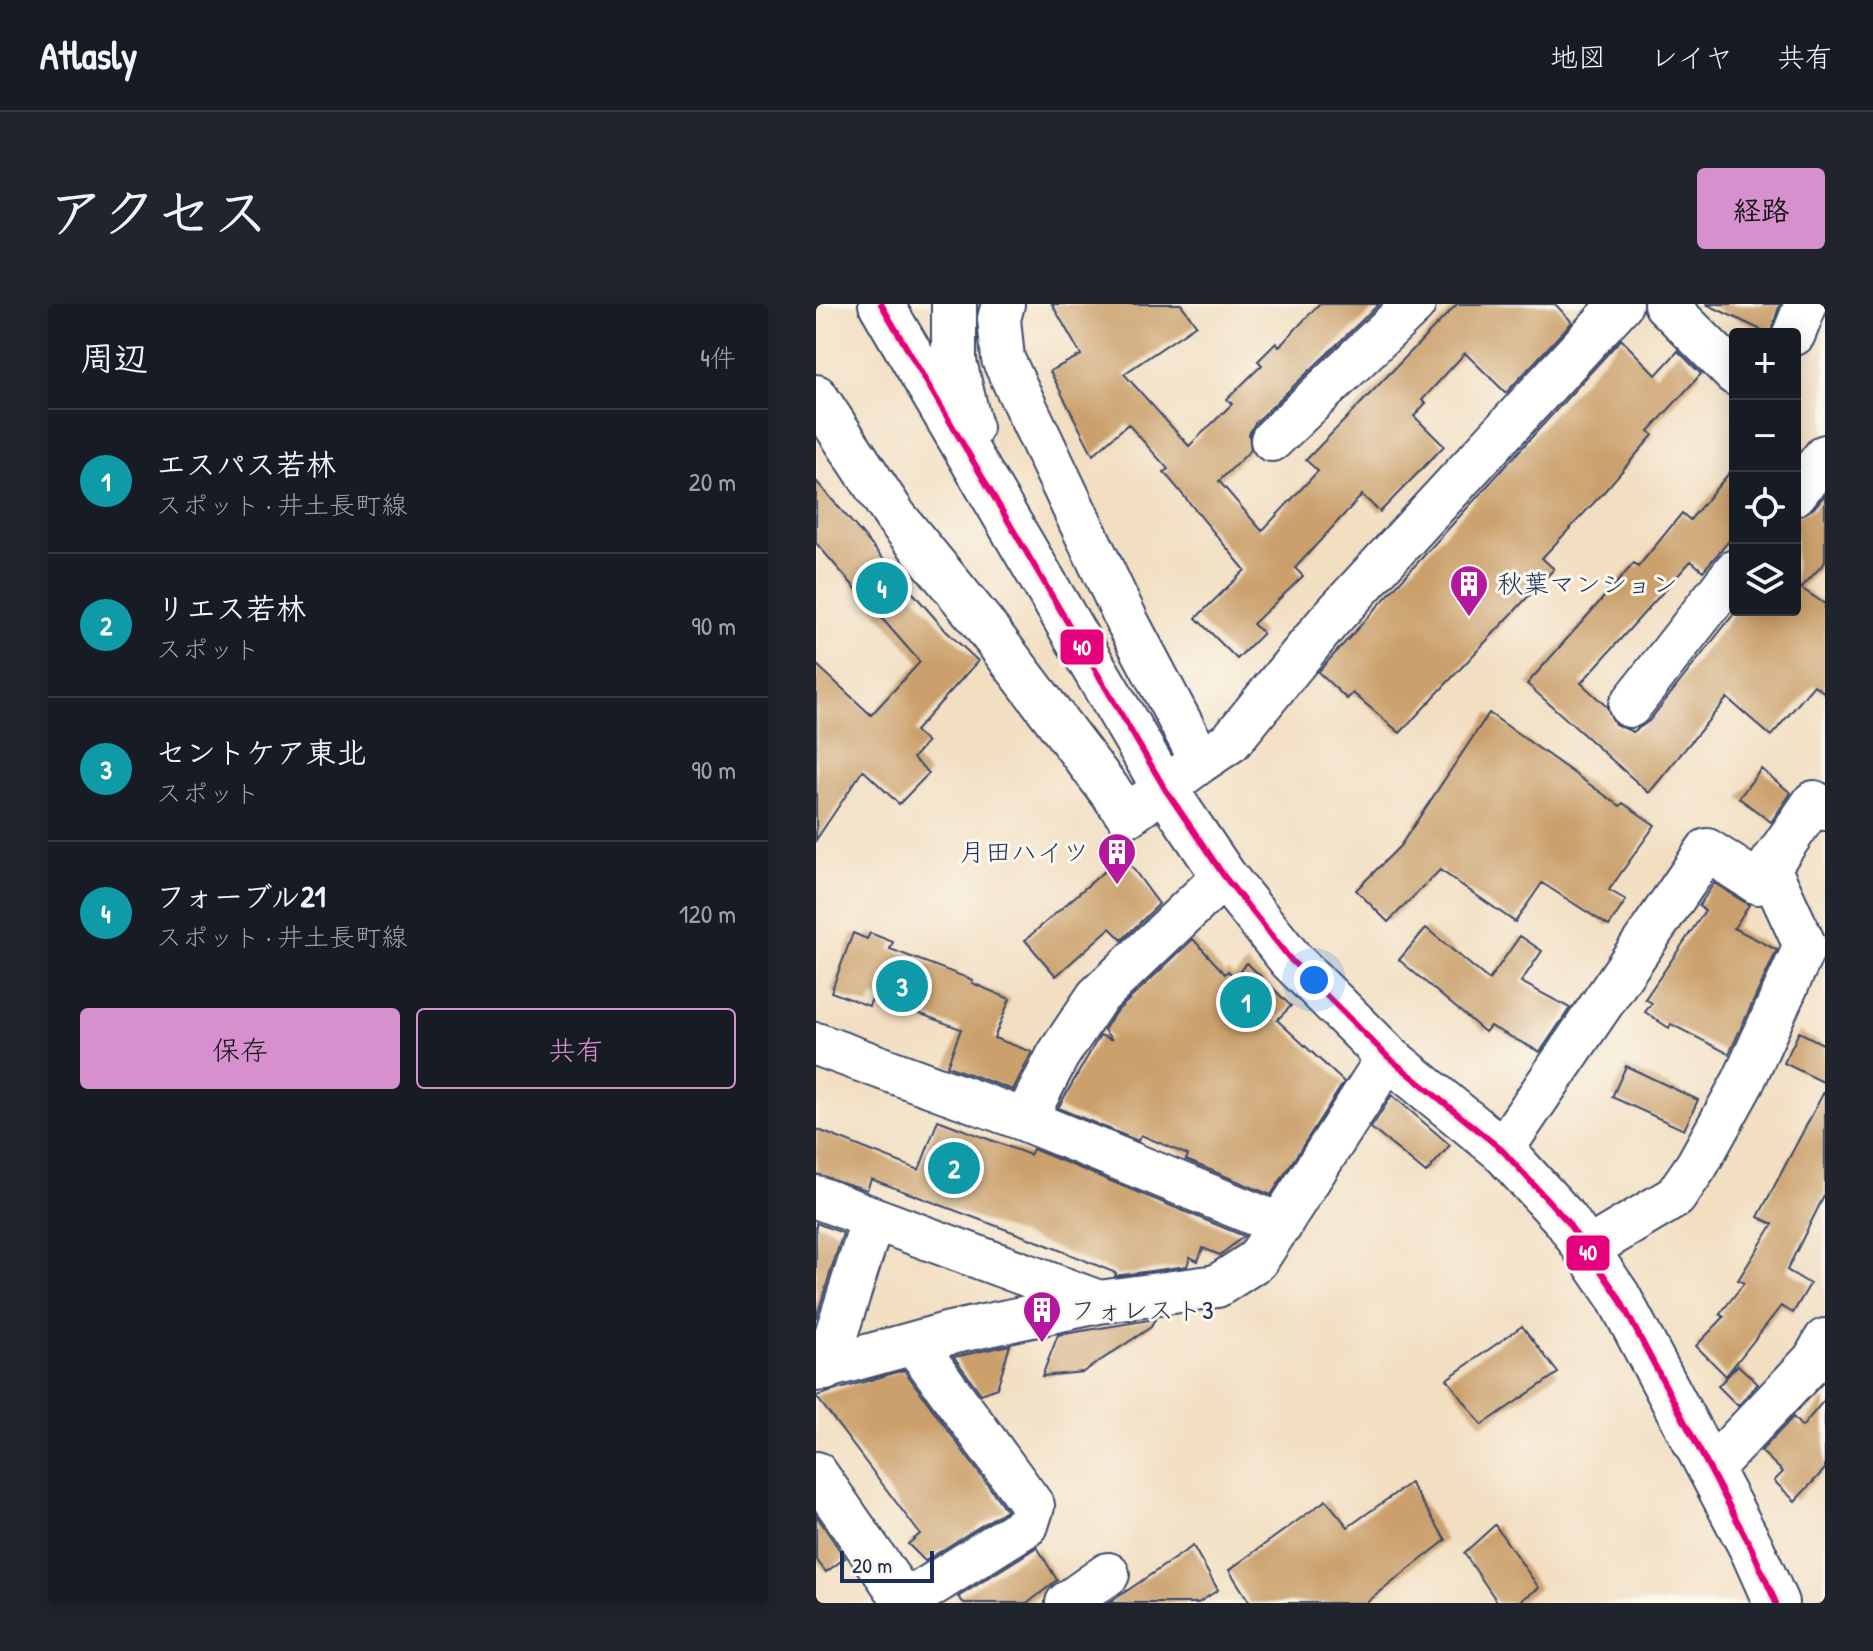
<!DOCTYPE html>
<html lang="ja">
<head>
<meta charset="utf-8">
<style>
  :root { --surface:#171b24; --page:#20242c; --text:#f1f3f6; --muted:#9ea1a6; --line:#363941; --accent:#d690ce }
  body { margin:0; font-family:"Patrick Hand","Klee One",sans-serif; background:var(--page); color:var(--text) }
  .controls { position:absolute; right:24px; top:24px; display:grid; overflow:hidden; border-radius:8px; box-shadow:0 4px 20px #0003 }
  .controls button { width:72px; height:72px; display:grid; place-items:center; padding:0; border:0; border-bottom:2px solid var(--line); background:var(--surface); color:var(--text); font:40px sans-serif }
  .scale { position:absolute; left:24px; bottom:20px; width:94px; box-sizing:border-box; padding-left:8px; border:4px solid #1b2f5e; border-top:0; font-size:22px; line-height:28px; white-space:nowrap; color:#1b2f5e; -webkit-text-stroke:6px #fbf7ec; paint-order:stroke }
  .you { position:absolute; left:498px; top:676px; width:28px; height:28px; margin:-20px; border:6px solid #fff; border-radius:50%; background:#1a73e8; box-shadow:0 0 0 12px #1a73e833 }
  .badge { display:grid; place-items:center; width:52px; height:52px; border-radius:50%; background:var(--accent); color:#fff; font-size:26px; font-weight:700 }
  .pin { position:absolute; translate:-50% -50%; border:4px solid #fff; box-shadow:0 2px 8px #0006 }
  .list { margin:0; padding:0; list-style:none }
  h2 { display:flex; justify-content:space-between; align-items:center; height:104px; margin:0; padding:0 32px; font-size:34px }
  h2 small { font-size:26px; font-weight:400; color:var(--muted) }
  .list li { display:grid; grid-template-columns:52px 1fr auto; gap:24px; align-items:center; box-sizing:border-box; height:144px; padding:0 32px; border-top:2px solid var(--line) }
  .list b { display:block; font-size:30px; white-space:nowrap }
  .list p { margin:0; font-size:26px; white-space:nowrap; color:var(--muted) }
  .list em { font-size:26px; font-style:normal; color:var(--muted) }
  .actions { display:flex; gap:16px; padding:24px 32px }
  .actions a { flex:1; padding:18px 0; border:2px solid var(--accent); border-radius:8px; text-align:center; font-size:28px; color:var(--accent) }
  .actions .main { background:var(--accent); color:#111 }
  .icon { flex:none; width:44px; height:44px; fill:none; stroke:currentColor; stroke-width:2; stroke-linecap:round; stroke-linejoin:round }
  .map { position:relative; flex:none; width:1009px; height:1299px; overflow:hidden; border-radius:8px }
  header { display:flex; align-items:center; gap:48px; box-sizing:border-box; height:112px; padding:0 40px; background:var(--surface); border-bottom:2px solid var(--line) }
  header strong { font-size:38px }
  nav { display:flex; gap:44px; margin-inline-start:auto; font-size:28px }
  .intro { display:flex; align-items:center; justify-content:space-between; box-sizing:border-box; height:192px; padding:0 48px }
  h1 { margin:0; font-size:56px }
  .button { padding:20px 36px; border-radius:8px; background:var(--accent); color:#111; font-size:28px; font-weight:700 }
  main { display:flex; gap:48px; padding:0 48px }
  aside { flex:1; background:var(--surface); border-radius:8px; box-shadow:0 4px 20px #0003 }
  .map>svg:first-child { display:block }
  .building { fill:#cba06c }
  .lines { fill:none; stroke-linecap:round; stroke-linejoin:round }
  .minor-casing { stroke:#3b496d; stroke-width:46 }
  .major-casing { stroke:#3b496d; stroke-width:48 }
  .minor { stroke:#fff; stroke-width:42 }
  .major { stroke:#fff; stroke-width:44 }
  .bus-1-casing { stroke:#fbf7ec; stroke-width:12 }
  .bus-1 { stroke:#e5007d; stroke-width:6 }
  .labels { text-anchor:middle; stroke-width:6; stroke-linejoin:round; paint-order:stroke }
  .poi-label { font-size:26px; fill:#1b2f5e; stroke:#fbf7ec; text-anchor:start }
  .line-badge { stroke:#fbf7ec; stroke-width:3 }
  .badge-label { font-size:22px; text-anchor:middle; font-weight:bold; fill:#fff }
</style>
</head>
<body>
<header>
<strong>Atlasly</strong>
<nav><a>地図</a><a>レイヤ</a><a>共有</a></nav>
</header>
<div class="intro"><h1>アクセス</h1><a class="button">経路</a></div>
<main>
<aside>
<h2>周辺<small>4件</small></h2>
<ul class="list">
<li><span class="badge" style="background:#0f9aa8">1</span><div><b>エスパス若林</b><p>スポット · 井土長町線</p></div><em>20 m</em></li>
<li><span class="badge" style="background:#0f9aa8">2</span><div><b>リエス若林</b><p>スポット</p></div><em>90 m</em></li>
<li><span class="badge" style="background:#0f9aa8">3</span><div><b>セントケア東北</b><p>スポット</p></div><em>90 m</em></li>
<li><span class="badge" style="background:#0f9aa8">4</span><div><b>フォーブル21</b><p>スポット · 井土長町線</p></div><em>120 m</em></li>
</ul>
<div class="actions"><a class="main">保存</a><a>共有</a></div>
</aside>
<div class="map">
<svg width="1009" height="1299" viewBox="0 0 1009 1299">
  <rect width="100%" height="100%" fill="#fbf7ec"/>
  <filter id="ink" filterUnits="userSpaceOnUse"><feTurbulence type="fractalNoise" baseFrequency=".0125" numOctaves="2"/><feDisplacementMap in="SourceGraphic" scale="16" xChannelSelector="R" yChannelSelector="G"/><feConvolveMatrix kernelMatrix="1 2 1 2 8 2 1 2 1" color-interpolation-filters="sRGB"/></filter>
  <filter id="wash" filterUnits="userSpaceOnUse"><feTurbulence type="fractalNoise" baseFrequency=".006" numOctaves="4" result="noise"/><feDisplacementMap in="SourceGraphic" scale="32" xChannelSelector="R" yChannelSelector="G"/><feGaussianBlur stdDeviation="1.8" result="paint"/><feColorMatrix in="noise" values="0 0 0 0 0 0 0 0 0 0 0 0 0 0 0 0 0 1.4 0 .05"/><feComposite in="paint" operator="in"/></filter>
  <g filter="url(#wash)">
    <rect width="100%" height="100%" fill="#f2dec1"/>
    <g id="blocks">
      <path class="building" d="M236,0H365L380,21L308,70L373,142L416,100L411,95L446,61L442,57L460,39L463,43L503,0H563L439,119L433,130L435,146L403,177L446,227L502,167L490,156L641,0H739L756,18L690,89L649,49L606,96L610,99L598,112L628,142L564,208L546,191L479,264L487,272L437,320L447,329L421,355L380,314L429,266L348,168L352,165L312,120L277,151L234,67L265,51Z
        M890,0H964L954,30Z
        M805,35L840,71L862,47L885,70L833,127L837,131L787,189L726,254L738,265L584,429L537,389L531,395L502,368Z
        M919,162V230L887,267L875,257L765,379L791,403L799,420L817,428L833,417L921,306H979V213L997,205L1009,191V258L985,284L1009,300V389L998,381L955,432L911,394L833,489L711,380L818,259L822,263L866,209L874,216Z
        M0,177L130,327L162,357L99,427L111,438L97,454L113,469L83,500L47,466L0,536V360L55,411L104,358L0,239Z
        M673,409L804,502L807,499L839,521L793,586L810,596L793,622L726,579L699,618L624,566L572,618L540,586L584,542Z
        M945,465L975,489L955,518L923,494Z
        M307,551L343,600L306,636L294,624L240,672L209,636Z
        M898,579L933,601L918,624L961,646L913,750L855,720L853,724L829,708L836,699L829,695L889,607L883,602Z
        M610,624L673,676L704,632L726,647L705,678L754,704L724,748L674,722L669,728L583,656Z
        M37,629L51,635L54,629L77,638L74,645L157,676L156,679L194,695L178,734L216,748L197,786L131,762L145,725L57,692L53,702L15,688Z
        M377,635L409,670L412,667L418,673L431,659L475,702L461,716L528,778L455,891L370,856L372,851L325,831L322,837L242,804L284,731L296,736L288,726L299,709Z
        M983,728L1009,741V779L968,759Z
        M810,762L882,796L868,826L796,793Z
        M1009,786V890L971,966L994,980L977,1009L965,1002L910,1072L880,1042L908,1013L904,1010L928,979L922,976L957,920L942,913Z
        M576,791L634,841L610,869L555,824Z
        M122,816L214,851L217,845L428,932L404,951L387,944L382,957L374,953L371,962L299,972L300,969L226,939L55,875L51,886L0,870V825L103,866Z
        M0,919L27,929L0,1014Z
        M339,1015L335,1023L267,1068L226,1072L242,1031Z
        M706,1022L742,1069L666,1121L631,1075Z
        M194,1041L181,1084L165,1090L138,1053Z
        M922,1061L942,1080L922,1102L902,1082Z
        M88,1066L190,1206L109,1257L92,1240L104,1230L0,1092Z
        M1009,1095V1165L979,1197L958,1177L967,1168L945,1147L977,1113L986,1123Z
        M594,1179L630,1236L550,1299H434L413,1266L510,1196L532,1223Z
        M0,1211L29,1254L10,1268L0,1255Z
        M679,1221L723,1284L701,1299H682L648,1249Z
        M377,1242L402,1286L382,1299H293Z
        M221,1243L241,1276L212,1299H148L142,1293Z"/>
    </g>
  </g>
  <g filter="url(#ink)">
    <use href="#blocks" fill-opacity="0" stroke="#3b496d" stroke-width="2"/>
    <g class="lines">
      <defs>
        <path id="minor" d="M849,0L919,70
          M978,30L990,0
          M0,92L79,212L165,317L312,511L385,457L312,319L187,55L183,15L187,0
          M456,136L598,0
          M979,190L1009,152
          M814,402L919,267
          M385,457L415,437L512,318L805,0
          M0,740L209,816L465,921
          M209,816L242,751L281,693L408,572
          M686,846L891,546L942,579L998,498L1009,505
          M0,893L283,998
          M770,946L859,893L881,861L927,778L989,642L953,564
          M9,1065L57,915
          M0,1066L134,1029L283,998L401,982L441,956L572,753
          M894,1166L998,1056L1009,1036
          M0,1169L90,1299
          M89,1298L211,1221L217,1202L98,1039
          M251,1299L292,1270"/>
        <path id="major" d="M65,0L349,485L408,572L475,656L572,753L686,846L750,916L802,992L935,1243L960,1299
          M138,0V58L154,124"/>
      </defs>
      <use href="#minor" class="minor-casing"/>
      <use href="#major" class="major-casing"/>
      <use href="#minor" class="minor"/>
      <use href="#major" class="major"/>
      <defs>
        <path id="bus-1" d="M65,0L349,485L408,572L475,656L572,753L686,846L750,916L802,992L935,1243L960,1299"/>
      </defs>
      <use href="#bus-1" class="bus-1-casing"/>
      <use href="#bus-1" class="bus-1"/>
    </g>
  </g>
  <defs>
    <symbol id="building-pin" viewBox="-11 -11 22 30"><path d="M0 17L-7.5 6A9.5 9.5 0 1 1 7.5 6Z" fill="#b5179e" stroke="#fbf7ec"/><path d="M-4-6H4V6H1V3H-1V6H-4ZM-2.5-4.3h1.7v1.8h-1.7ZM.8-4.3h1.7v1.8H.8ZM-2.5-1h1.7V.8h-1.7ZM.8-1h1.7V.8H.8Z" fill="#fff"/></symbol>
  </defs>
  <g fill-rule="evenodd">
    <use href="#building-pin" x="631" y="258" width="44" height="60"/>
    <use href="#building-pin" x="279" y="526" width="44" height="60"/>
    <use href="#building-pin" x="204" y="984" width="44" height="60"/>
  </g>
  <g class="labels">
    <g class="poi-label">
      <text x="681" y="289">秋葉マンション</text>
      <text x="273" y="557" text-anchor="end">月田ハイツ</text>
      <text x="254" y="1015">フォレスト3</text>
    </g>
  </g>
  <g class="line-badge">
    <rect x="243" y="324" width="46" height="38" rx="8" fill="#e5007d"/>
    <rect x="749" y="930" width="46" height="38" rx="8" fill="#e5007d"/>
  </g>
  <g class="badge-label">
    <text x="266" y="351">40</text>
    <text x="772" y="956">40</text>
  </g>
</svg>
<div class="controls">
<button>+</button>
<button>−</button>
<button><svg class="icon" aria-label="locate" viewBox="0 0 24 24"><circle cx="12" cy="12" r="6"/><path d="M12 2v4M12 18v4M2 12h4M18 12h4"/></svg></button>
<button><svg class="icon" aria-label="layers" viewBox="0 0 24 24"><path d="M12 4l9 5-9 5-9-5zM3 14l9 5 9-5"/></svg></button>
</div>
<div class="scale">20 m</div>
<div class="you"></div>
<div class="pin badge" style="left:430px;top:698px;background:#0f9aa8">1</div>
<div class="pin badge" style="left:138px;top:864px;background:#0f9aa8">2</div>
<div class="pin badge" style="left:86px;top:682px;background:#0f9aa8">3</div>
<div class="pin badge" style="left:66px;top:284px;background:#0f9aa8">4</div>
</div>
</main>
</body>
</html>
